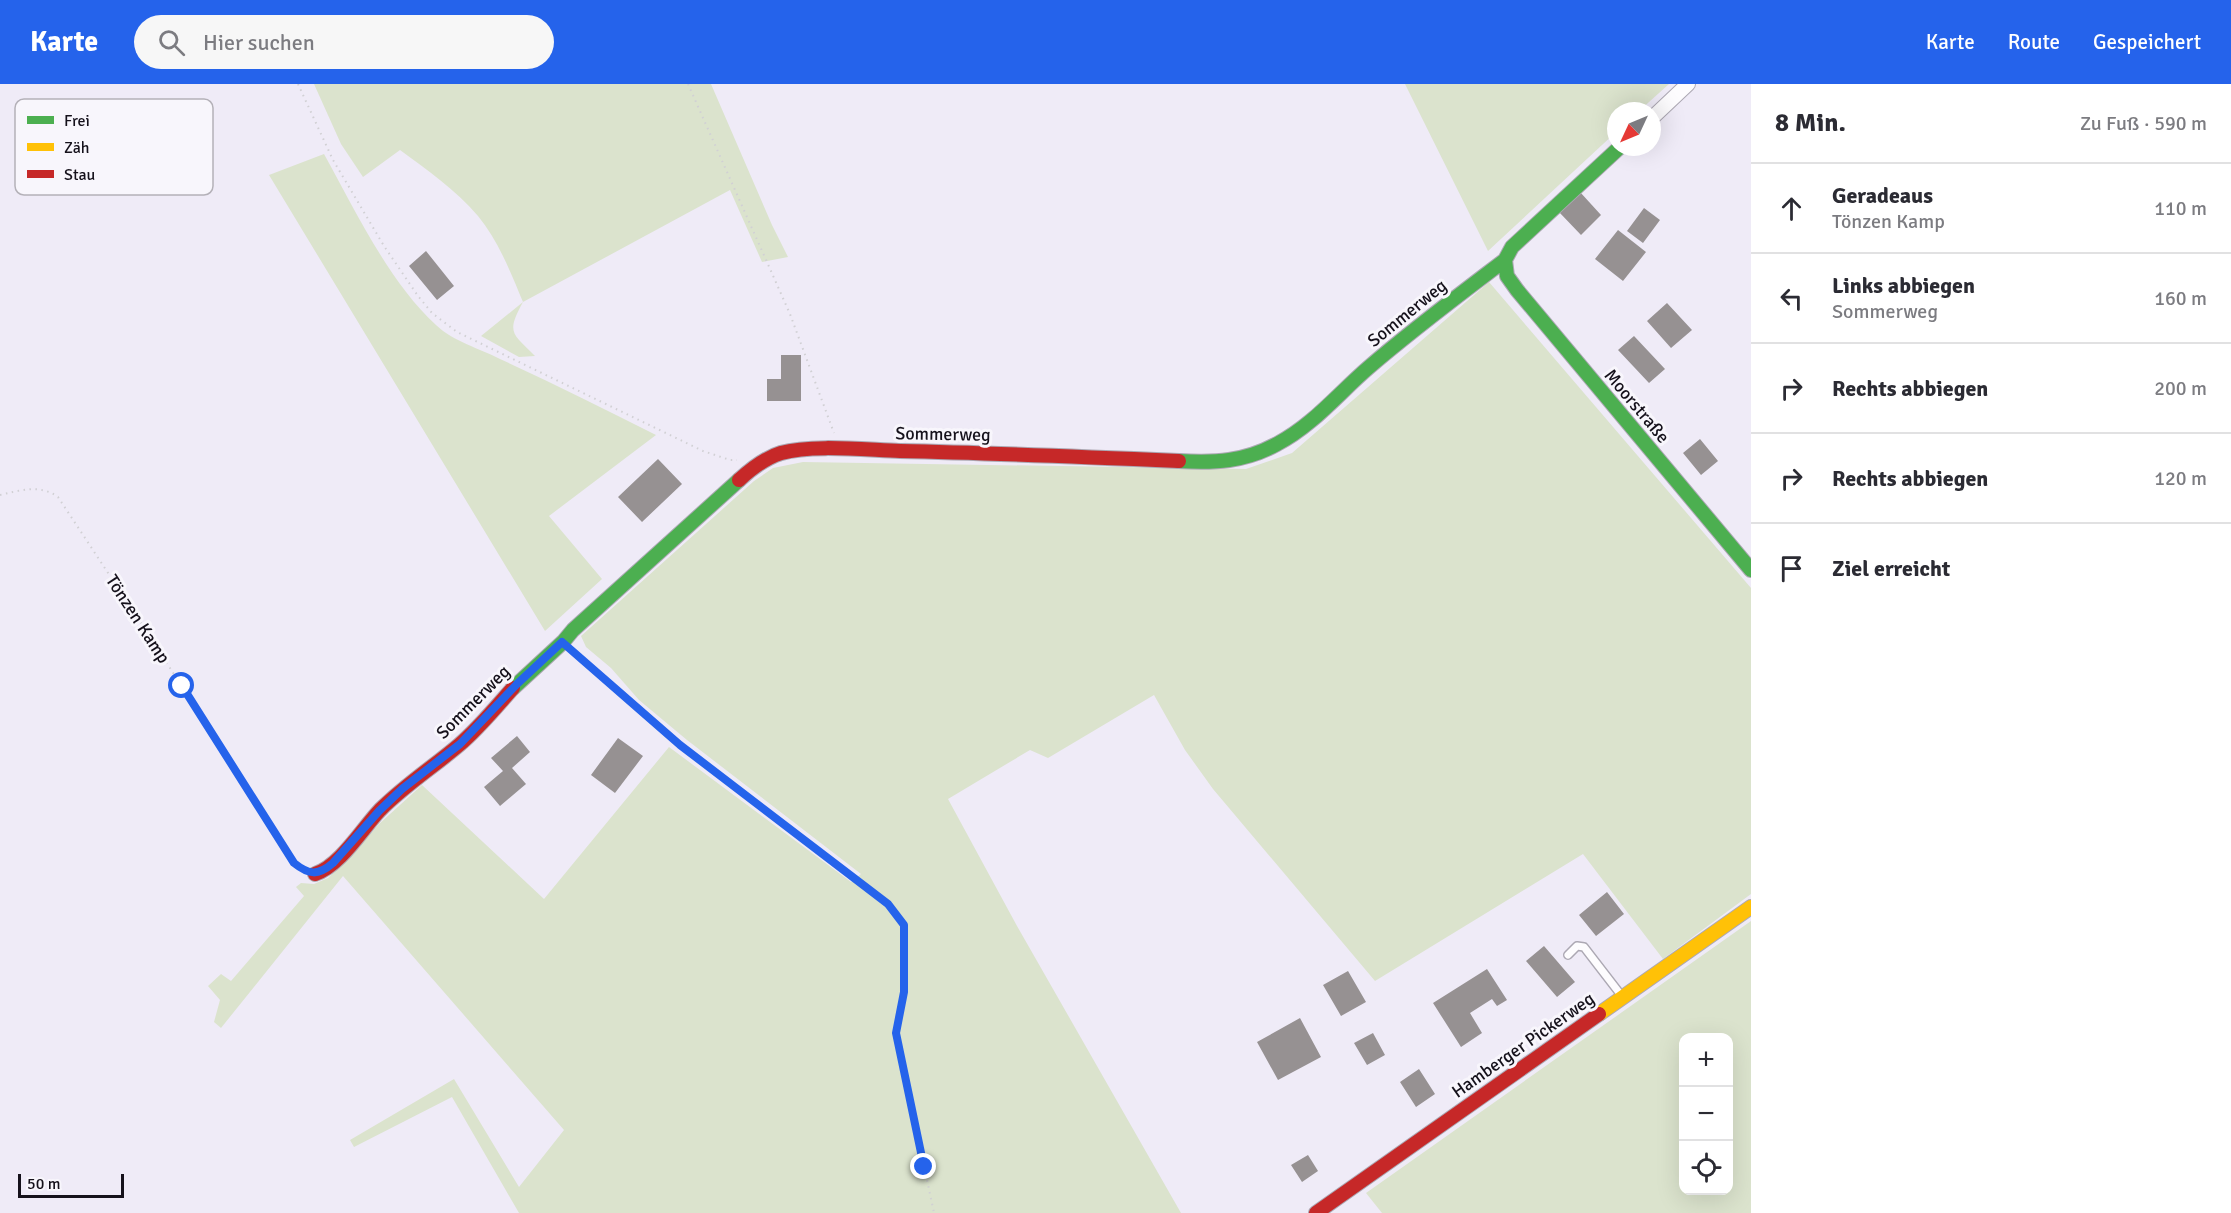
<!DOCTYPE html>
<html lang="de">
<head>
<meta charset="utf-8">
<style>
  :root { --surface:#fff; --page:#f7f7f7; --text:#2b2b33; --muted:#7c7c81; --line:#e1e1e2; --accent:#2563eb }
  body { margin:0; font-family:Signika,sans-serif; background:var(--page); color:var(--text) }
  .controls { position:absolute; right:18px; bottom:18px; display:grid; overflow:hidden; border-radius:12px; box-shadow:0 6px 24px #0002 }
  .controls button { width:54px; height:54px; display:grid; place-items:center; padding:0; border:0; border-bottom:2px solid var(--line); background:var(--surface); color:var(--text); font:30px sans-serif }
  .compass { position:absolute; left:1607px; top:18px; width:54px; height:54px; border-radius:50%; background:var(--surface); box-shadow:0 6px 24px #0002; rotate:226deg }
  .scale { position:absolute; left:18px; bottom:15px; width:106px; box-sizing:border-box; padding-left:6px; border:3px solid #15111b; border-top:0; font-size:16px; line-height:21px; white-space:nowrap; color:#15111b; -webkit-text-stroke:4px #f8f6fc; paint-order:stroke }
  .stop { position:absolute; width:18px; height:18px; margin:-14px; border:4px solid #2563eb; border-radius:50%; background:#fff }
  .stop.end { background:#2563eb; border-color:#fff; box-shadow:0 2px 6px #0008 }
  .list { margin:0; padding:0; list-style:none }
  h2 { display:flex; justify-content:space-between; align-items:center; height:78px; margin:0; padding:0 24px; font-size:26px }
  h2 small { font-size:20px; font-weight:400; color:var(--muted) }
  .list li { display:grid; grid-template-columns:39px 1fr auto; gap:18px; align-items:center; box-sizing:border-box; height:90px; padding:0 24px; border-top:2px solid var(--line) }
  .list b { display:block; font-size:22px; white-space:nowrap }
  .list p { margin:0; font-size:20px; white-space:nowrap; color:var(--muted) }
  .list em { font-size:20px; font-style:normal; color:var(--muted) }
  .icon { flex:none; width:33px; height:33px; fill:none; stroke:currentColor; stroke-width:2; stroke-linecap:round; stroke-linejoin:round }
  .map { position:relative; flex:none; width:1751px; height:1129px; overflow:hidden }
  header { display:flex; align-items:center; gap:36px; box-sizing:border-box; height:84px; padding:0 30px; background:var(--accent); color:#fff }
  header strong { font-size:28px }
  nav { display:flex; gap:33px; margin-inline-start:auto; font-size:21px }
  .search { width:420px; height:54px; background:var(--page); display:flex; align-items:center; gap:15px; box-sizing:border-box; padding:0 21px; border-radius:33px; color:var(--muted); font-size:22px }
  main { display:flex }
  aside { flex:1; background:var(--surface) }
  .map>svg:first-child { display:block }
  .green { fill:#dbe3cd; fill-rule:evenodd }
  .building { fill:#969192 }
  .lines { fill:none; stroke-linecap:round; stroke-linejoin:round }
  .lane-casing { stroke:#aca8b3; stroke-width:10 }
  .street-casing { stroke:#aca8b3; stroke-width:16 }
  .fast-casing { stroke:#aca8b3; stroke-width:16 }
  .slow-casing { stroke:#aca8b3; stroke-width:16 }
  .jam-casing { stroke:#aca8b3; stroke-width:16 }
  .path { stroke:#d1d0d4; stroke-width:2; stroke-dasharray:1.5 4.5; stroke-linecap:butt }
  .lane { stroke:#fdfcfe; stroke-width:7 }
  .street { stroke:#fdfcfe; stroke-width:14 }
  .fast { stroke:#4caf50; stroke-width:14 }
  .slow { stroke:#ffc107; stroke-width:14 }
  .jam { stroke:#c62828; stroke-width:14 }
  .route { stroke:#2563eb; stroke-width:8 }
  .labels { text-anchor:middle; stroke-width:6; stroke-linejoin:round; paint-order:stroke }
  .street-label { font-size:18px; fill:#15111b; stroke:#f8f6fc }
  .key { fill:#f8f6fc; stroke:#b4b1b8; stroke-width:1.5 }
  .key-label { font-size:16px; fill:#15111b }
</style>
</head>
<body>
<header>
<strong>Karte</strong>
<div class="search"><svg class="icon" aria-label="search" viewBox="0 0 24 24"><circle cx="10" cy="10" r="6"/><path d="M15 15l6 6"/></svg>Hier suchen</div>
<nav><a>Karte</a><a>Route</a><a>Gespeichert</a></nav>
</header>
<main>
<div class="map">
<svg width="1751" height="1129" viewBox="0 0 1751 1129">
  <rect width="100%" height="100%" fill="#efebf7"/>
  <path class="green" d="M314,0H711L772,141L788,173L762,178L730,106L523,218C506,249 512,249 535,272L519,273L481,252L523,218C511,189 498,156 478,132C456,106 427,86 400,66L363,93L341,60Z
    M1405,0H1669L1639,27H1616V48L1488,167Z
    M324,70C355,126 389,198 436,241C454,258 479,264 500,275C553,299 604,325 656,351L549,432L602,495L545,547L269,91Z
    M1489,198L1751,504V810L1663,875L1583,770L1375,897L1213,705L1185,666L1154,611L1048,674L1030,666L948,715L1017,842L1181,1129H519L452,1013L354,1063L350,1056L454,995L519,1103L564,1046L343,792L221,944L214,938L220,916L208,902L221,890L231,897L304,812L296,803L301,799L314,800L328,794L352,771L379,740L422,701L544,815L669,663L851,798L861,790L687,656L639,616L611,584L586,563L581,552L754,397L773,384L803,378L1246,385L1292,369Z
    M1751,837V1129H1382L1366,1109ZM1683,954H1728V1106H1684Z"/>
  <path class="building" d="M1580,108L1601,131L1581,151L1559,128Z
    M1644,124L1660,136L1643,159L1627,147Z
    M1618,146L1646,168L1623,197L1595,175Z
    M426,167L454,202L437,216L409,182Z
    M1667,219L1692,246L1671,264L1647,237Z
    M1634,252L1665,285L1649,299L1618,266Z
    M781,271H801V317H767V295H781Z
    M1700,355L1718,377L1701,391L1683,369Z
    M658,375L682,400L642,438L618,413Z
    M517,652L530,668L512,684L526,700L500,722L484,703L503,687L491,674Z
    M618,654L643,672L615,709L591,691Z
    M1607,808L1624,830L1596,852L1579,831Z
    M1544,862L1575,898L1557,913L1526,877Z
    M1487,885L1507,916L1497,922L1492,915L1470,929L1482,949L1461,963L1433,919Z
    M1348,887L1366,918L1341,932L1323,901Z
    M1300,934L1321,973L1278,996L1257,958Z
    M1373,949L1385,971L1367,981L1354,959Z
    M1419,985L1435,1010L1416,1023L1400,998Z
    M1308,1071L1318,1087L1302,1098L1291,1081Z"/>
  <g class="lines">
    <defs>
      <path id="lane" d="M1568,871L1577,862L1584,863L1621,911"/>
      <path id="street" d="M1652,34L1688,0"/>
      <path id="fast" d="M1505,176L1507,192L1517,206L1751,486
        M1179,377C1215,379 1244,378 1277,360C1312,342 1339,309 1368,284C1412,246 1459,211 1505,176L1512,163L1620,63
        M513,604L563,558L573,546L739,396"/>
      <path id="slow" d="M1599,930L1751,823"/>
      <path id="jam" d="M739,396C752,384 765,374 781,369C812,360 867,366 900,367C993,369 1086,373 1179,377
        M315,790C340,782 362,745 380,726C405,701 433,683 459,661C479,644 496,623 513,604
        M1316,1129L1599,930"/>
    </defs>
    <use href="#lane" class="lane-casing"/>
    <use href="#street" class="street-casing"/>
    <use href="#fast" class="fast-casing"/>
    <use href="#slow" class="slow-casing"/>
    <use href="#jam" class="jam-casing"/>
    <path class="path" d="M298,0L333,76L384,162L418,212L432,229L457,248L703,367L730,376H737
      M688,0L790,230L834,349
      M0,411C21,406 40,400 58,413L149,551L294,779L300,784
      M574,567L597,586L620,610L680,661L888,820L905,841L904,908L896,949L934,1129"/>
    <use href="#lane" class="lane"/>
    <use href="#street" class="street"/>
    <use href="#fast" class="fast"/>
    <use href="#slow" class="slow"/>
    <use href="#jam" class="jam"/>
  </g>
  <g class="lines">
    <path class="route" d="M182,602L294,779C309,791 318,792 333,779L379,727L402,705L460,660L517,600L562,558L680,661L871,807L888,820L904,841V908L896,949L924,1083"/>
  </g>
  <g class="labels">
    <g class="street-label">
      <text transform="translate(1407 229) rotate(-39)" y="6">Sommerweg</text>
      <text transform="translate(1637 322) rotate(50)" y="6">Moorstraße</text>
      <text transform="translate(943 350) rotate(1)" y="6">Sommerweg</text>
      <text transform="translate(138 535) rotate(57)" y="6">Tönzen Kamp</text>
      <text transform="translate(473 618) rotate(-45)" y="6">Sommerweg</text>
      <text transform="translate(1523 961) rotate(-35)" y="6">Hamberger Pickerweg</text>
    </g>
  </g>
  <rect x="15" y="15" width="198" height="96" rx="9" class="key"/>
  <rect x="27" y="32" width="27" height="8" fill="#4caf50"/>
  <rect x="27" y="59" width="27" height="8" fill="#ffc107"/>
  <rect x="27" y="86" width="27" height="8" fill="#c62828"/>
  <g class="key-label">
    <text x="64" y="42">Frei</text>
    <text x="64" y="69">Zäh</text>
    <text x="64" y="96">Stau</text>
  </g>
</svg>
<div class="controls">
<button>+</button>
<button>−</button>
<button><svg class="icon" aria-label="locate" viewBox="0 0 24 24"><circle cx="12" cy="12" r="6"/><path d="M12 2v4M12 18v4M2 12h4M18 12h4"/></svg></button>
</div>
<svg class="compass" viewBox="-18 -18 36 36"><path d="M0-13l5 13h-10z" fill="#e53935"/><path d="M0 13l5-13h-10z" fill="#7c7c81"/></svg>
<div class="scale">50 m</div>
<div class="stop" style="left:182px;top:602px"></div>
<div class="stop end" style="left:924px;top:1083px"></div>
</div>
<aside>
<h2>8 Min.<small>Zu Fuß · 590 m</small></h2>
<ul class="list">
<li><svg class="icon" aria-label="ahead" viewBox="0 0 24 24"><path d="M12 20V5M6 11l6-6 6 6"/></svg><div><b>Geradeaus</b><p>Tönzen Kamp</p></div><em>110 m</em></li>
<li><svg class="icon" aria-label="left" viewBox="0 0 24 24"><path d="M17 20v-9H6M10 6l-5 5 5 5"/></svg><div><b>Links abbiegen</b><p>Sommerweg</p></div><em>160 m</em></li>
<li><svg class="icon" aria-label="right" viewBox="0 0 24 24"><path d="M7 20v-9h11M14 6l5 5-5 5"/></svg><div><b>Rechts abbiegen</b></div><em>200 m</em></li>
<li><svg class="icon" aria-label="right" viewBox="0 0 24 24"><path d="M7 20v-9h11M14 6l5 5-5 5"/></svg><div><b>Rechts abbiegen</b></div><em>120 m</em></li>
<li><svg class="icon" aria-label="arrive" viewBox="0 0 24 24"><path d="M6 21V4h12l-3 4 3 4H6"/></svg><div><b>Ziel erreicht</b></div></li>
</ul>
</aside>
</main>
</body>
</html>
